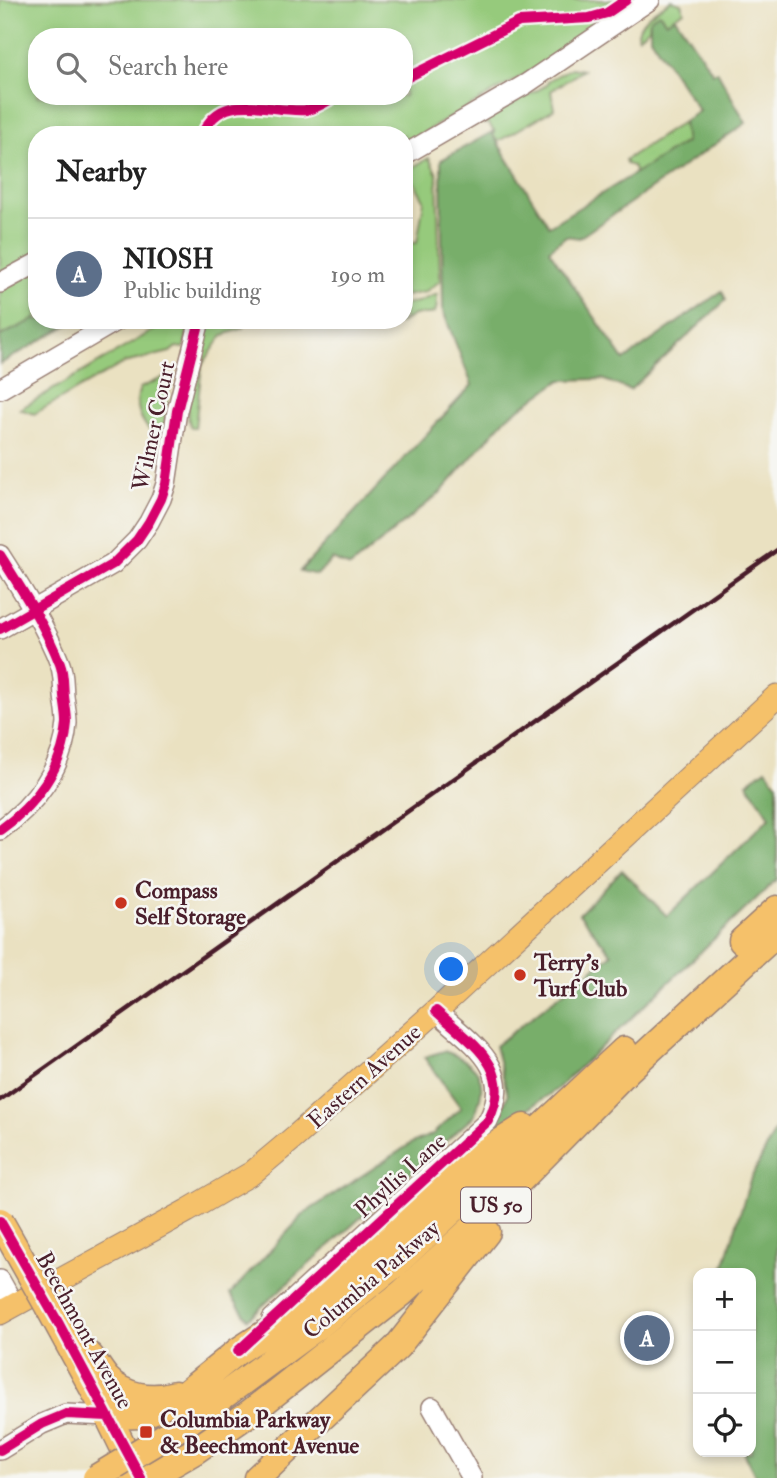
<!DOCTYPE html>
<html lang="en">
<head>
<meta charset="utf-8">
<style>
  :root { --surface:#fff; --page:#f2f2f2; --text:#222; --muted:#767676; --line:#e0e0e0; --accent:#c8321e }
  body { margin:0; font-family:"IM FELL Double Pica",serif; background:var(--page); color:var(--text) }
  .controls { position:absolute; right:21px; bottom:21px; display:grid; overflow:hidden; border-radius:14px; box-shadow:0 4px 10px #0003 }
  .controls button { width:63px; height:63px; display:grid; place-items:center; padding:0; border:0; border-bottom:2px solid var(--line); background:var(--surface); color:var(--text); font:35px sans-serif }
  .you { position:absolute; left:452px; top:970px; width:24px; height:24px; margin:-18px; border:5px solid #fff; border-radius:50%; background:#1a73e8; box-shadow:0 0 0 10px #1a73e833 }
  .badge { display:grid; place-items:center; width:46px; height:46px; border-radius:50%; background:var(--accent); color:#fff; font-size:23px; font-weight:700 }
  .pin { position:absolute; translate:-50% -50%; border:4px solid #fff; box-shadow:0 2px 7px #0006 }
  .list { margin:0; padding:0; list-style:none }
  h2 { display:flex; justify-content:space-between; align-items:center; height:91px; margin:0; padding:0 28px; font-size:30px }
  h2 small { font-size:23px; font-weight:400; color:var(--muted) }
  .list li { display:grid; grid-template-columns:46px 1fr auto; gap:21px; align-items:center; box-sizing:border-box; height:112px; padding:0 28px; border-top:2px solid var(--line) }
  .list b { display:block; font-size:26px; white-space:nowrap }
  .list p { margin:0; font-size:23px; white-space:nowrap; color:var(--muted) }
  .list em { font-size:23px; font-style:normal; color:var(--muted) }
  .icon { flex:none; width:38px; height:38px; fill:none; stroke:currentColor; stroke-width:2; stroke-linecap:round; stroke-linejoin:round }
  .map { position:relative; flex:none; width:777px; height:1478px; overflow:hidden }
  .search { position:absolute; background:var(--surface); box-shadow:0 4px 10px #0003; left:28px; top:28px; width:385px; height:77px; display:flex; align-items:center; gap:18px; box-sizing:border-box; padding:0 24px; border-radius:28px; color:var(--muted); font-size:26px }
  .panel { position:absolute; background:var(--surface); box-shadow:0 4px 10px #0003; left:28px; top:126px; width:385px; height:203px; border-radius:28px }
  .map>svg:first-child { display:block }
  .green { fill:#96ca7b; stroke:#707453; stroke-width:2; fill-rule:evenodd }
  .forest { fill:#78ae6b; stroke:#61664b; stroke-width:2 }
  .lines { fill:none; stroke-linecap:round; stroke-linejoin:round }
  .stream { stroke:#84b5f0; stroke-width:4.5 }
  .minor-casing { stroke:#9a8076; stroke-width:22 }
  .major-casing { stroke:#9a8076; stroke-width:25 }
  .highway-casing { stroke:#9a8076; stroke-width:29 }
  .minor { stroke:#fff; stroke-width:19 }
  .major { stroke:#f5c16b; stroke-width:23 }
  .highway { stroke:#f5c16b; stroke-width:26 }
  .rail { stroke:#4a1f2b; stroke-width:4.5 }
  .highway-bridge-casing { stroke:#9a8076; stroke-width:29; stroke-linecap:butt }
  .highway-bridge { stroke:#f5c16b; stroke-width:26 }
  .cycleway-casing { stroke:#f6f6f2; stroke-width:15 }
  .cycleway { stroke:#d6006c; stroke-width:10 }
  .poi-dot { fill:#c8321e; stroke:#f6f6f2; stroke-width:2.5 }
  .labels { text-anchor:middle; stroke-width:5; stroke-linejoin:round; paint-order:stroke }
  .shield { fill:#f6f6f2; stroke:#7e6067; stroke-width:2 }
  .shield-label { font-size:21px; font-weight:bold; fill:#4a1f2b }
  .street-label { font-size:23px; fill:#4a1f2b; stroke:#f6f6f2 }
  .poi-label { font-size:23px; font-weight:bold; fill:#4a1f2b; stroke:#f6f6f2; text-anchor:start }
</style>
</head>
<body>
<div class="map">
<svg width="777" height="1478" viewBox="0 0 777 1478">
  <rect width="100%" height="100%" fill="#f6f6f2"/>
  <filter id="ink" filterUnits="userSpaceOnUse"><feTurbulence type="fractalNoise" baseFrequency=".0143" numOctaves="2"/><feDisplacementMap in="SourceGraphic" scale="14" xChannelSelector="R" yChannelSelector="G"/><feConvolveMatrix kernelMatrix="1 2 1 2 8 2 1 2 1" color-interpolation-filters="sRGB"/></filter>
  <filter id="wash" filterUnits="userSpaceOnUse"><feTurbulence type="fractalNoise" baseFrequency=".00686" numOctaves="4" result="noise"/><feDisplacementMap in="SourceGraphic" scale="28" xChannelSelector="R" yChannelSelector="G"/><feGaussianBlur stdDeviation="1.57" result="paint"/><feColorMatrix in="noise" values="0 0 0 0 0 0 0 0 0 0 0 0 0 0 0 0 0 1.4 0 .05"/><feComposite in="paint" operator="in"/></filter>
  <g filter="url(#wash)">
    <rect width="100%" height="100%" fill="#eae1c1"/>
    <path class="green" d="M0,0H641L552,59L404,144V135H37V320H76L0,364ZM37,37H404V96H37Z
      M671,0L681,3L684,11L666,22L660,14L650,19L649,28L638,37C636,19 659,9 671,0Z
      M571,68L583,70L551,91L554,109L497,142L493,135L494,131L488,123L484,124L481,121L547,85L548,81Z
      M683,122L686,141L633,176L635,171L633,166L626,164L625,160Z
      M429,158L437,174L440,281L425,292L404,296V243H417L424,200L414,182L404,188V172Z
      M437,294C438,322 432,311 414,315C409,317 403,322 399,324V320H404V304L418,302Z
      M171,320H191L184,348L176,347L170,352L124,363L34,414L20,409Z
      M212,320H243V328L223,335L202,365L195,428H192C178,409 202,342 212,320Z
      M165,377L166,386L169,391L165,424L159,426L155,434C141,425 133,404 140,388Z"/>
    <path class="forest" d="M659,13L666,22L675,17L713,73L717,71L746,123L579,238L566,236L549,250L624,360L722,291L726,300L630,390L602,379L561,380L507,417L441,492L350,567L332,559L317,575L300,571L472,385L443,311L441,160L494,131L493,135L549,226L686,142L683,122L699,111L650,37V19Z
      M37,318V320H76L0,364V336Z
      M766,769L777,784V879L557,1089L493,1132L508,1095L495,1046L612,954L579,914L622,870L667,916L770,817L747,783Z
      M444,1051C480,1063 490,1080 474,1116L248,1319L230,1294L305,1213L412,1143L433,1134L461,1108L424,1057Z
      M777,1127V1478H756L744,1452H751V1273H722L750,1180Z"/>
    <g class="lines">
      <path class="stream" d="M206,332L211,320"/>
    </g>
  </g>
  <g filter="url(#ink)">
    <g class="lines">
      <defs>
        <path id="minor" d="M404,155L526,84L650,0
          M0,283L37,263
          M0,389L118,320
          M0,555C22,590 45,625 60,664C64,674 63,686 64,696C65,705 67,714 67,723C64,767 34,806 0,830
          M0,629L113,564L137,540L149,522L161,499L166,484L177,411L200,320
          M0,1280L14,1305
          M272,1319L488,1121C516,1068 471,1043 436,1011
          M432,1407L472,1478
          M0,1450L42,1424L66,1414L108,1416"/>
        <path id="major" d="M0,1313L187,1211L252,1173L296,1136L436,1011L777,696"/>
        <path id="highway" d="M742,941L777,909
          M49,1308L108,1416L130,1461L131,1478
          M90,1356C96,1363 101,1372 107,1379C124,1397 152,1401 175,1394
          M108,1416L142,1415L175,1402L238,1351L311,1304L427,1203L472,1160L524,1127
          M185,1424L318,1326L394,1265L624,1050
          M148,1478L193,1452L251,1412L402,1293L480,1221L628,1070L777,933
          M257,1478L397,1347L487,1232"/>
      </defs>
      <use href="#minor" class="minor-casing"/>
      <use href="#major" class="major-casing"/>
      <use href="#highway" class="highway-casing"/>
      <use href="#minor" class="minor"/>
      <use href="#major" class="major"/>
      <use href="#highway" class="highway"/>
      <path class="rail" d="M0,1100L777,550"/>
      <defs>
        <path id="highway-bridge" d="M0,1221L49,1308
          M96,1478L185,1424"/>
      </defs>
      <use href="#highway-bridge" class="highway-bridge-casing"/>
      <use href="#highway-bridge" class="highway-bridge"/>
      <defs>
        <path id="cycleway" d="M404,79L519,22L589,18L607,13L626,0
          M202,135C221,88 269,113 306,110C316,109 327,101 336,96
          M0,555C22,590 45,625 60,664C64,674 63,686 64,696C65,705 67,714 67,723C64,767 34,806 0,830
          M0,629L113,564L137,540L149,522L161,499L166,484L177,411L200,320
          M0,1221L59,1324L141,1478
          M238,1351L488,1121C516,1068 471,1043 436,1011
          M0,1450L42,1424L66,1414L108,1416"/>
      </defs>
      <use href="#cycleway" class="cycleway-casing"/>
      <use href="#cycleway" class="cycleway"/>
    </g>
  </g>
  <g class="poi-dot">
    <circle cx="121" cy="903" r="7"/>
    <circle cx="520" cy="975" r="7"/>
    <rect x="139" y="1425" width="14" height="14" rx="3.5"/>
  </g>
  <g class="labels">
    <rect class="shield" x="461" y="1187.5" width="70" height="35" rx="5"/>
    <g class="shield-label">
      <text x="496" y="1212">US 50</text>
    </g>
    <g class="street-label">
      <text transform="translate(153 426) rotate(-78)" y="8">Wilmer Court</text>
      <text transform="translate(364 1076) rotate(-42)" y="8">Eastern Avenue</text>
      <text transform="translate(400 1175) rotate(-42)" y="8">Phyllis Lane</text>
      <text transform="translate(371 1279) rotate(-40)" y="8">Columbia Parkway</text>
      <text transform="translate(85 1330) rotate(61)" y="8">Beechmont Avenue</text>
    </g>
    <g class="poi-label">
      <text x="135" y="898">Compass<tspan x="135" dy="26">Self Storage</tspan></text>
      <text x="534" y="970">Terry's<tspan x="534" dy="26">Turf Club</tspan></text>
      <text x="160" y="1427">Columbia Parkway<tspan x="160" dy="26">&amp; Beechmont Avenue</tspan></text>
    </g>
  </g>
</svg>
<div class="controls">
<button>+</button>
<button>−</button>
<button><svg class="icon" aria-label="locate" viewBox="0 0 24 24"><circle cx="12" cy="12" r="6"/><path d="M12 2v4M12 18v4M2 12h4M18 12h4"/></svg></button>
</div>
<div class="you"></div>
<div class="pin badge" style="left:647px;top:1338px;background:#5c6f8a">A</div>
<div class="search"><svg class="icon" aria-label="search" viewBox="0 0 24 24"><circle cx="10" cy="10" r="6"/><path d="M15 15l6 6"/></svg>Search here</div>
<section class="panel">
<h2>Nearby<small></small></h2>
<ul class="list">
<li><span class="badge" style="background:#5c6f8a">A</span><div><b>NIOSH</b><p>Public building</p></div><em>190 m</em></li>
</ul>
</section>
</div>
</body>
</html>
